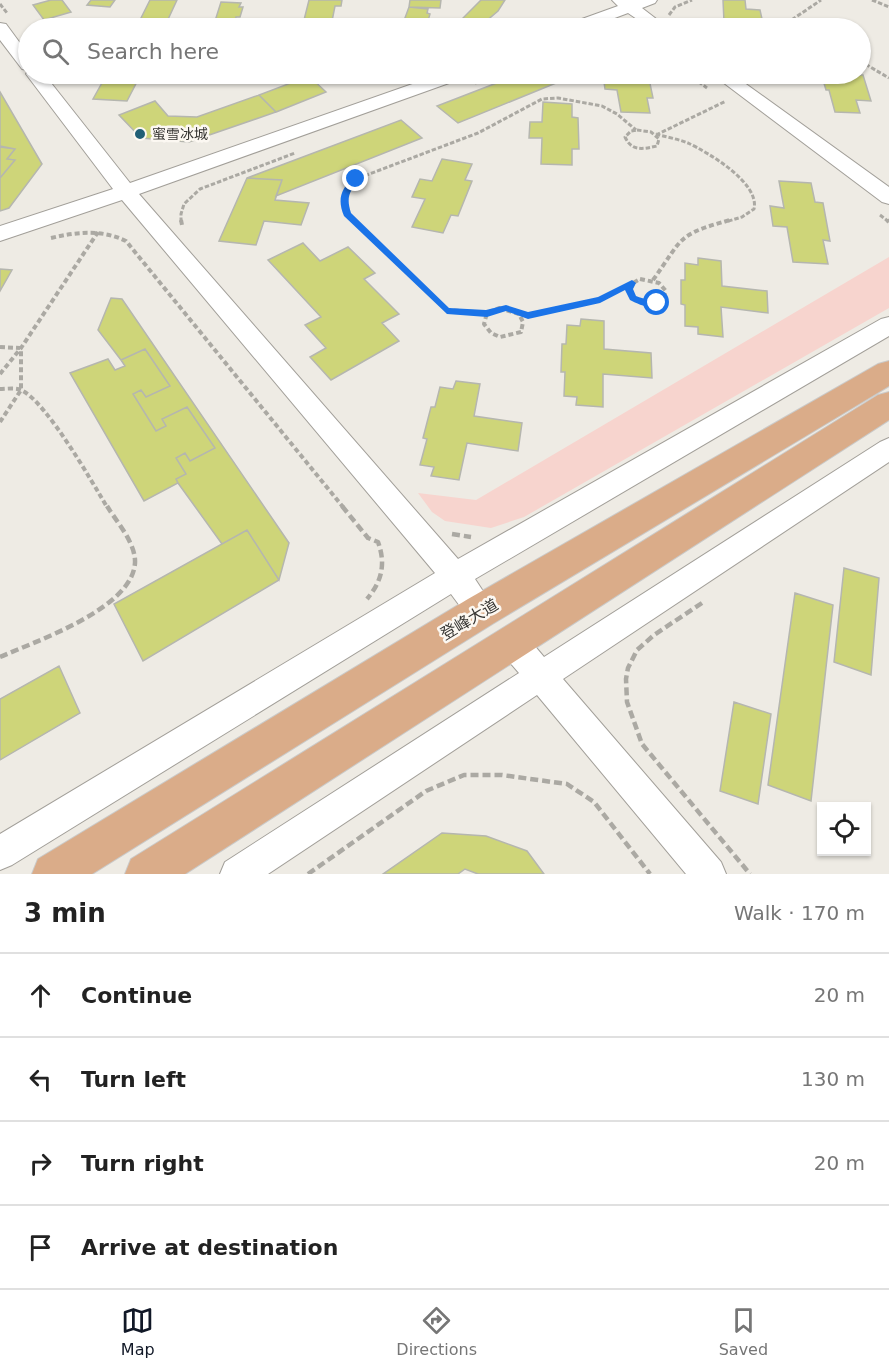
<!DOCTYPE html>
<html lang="en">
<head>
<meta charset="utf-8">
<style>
  :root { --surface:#fff; --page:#f6f6f6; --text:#222; --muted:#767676; --line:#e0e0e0; --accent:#111827 }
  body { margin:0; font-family:"DejaVu Sans","Noto Sans SC",sans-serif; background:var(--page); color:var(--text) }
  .controls { position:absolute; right:18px; bottom:18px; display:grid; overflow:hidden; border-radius:0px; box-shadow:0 2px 4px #0004 }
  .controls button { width:54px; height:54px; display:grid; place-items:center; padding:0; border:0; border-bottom:2px solid var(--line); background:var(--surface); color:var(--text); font:30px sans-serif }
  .stop { position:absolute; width:18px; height:18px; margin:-14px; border:4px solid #1a73e8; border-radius:50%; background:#fff }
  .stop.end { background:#1a73e8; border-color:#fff; box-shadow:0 2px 6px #0008 }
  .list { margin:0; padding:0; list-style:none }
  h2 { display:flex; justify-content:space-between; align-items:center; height:78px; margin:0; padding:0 24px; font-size:26px }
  h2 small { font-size:20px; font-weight:400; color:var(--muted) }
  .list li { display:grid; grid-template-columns:39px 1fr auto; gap:18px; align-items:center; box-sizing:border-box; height:84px; padding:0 24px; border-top:2px solid var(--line) }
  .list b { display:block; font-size:22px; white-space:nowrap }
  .list em { font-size:20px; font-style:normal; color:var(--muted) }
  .icon { flex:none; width:33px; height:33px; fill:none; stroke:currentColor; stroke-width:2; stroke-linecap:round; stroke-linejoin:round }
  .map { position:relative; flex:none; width:889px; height:874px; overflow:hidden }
  .search { position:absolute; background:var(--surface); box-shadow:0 2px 4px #0004; left:18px; right:18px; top:18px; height:66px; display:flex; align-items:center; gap:15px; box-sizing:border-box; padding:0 21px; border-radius:33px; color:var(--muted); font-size:22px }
  .sheet { height:414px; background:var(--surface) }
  nav { display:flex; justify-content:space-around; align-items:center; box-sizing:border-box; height:84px; border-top:2px solid var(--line); background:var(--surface); font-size:16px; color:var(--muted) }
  nav a { display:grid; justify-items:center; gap:3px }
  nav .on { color:var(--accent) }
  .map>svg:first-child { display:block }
  .green { fill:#f7d4ce }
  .building { fill:#ced579; stroke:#b5b6af; stroke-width:1.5 }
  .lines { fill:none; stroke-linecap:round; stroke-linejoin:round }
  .tertiary-casing { stroke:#a29f99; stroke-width:2 }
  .primary-casing { stroke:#cacac9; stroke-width:2 }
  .path-far2 { stroke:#aba9a3; stroke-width:3; stroke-dasharray:4.5 2; stroke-linecap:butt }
  .path-far1 { stroke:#aba9a3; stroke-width:4; stroke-dasharray:5 3; stroke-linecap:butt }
  .path { stroke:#aba9a3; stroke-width:4.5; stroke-dasharray:8 4; stroke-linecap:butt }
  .tertiary { fill:#fff; fill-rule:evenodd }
  .primary { fill:#daac89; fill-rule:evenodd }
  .route { fill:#1a73e8 }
  .poi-dot { fill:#215f76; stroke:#fcf8f2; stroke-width:2 }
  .labels { text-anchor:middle; stroke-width:5; stroke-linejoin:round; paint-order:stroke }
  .far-poi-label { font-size:14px; fill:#353431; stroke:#fcf8f2; text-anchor:start }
  .street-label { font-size:16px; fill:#353431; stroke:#fcf8f2 }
</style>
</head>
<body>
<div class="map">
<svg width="889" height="874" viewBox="0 0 889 874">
  <rect width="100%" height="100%" fill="#eeebe4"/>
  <path class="green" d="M889,257V308L524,517L491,528L445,521L432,512L418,493L476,500Z"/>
  <path class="building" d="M51,0H62L71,12L44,20L33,5Z
    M91,0H115L110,7L87,5Z
    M150,0H177L164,28H136Z
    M309,0H342L341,6H335L331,26H337L336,28H302Z
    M410,0H441L440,8L409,7Z
    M481,0H505L498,11L478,28H467L456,25Z
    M723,0H745L746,9L760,10L764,28H728L727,22H724Z
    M221,2L241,3L239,7H243L240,17H236L235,21H215Z
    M409,7L428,9L427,13L430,14L427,24H423L422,28L402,26Z
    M77,23L108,25L106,28H74Z
    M107,74H141L127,101L93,99Z
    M350,74H377L358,81Z
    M520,74H578L458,123L437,106Z
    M615,74H648L653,98H647L650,113L621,112L617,90L605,89L603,75Z
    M824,74L863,75L871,101L856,100L860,113L835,112L829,90H826L823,80H826Z
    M309,76L326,92L276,112L259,95Z
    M0,92L42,164L9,208L0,211V178L15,160L7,159L15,149L0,146Z
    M259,95L276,112L189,142L141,138L119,115L155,101L168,116L197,117Z
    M543,102L572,104V117L578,118L579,149H572V165L541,164L542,138H529L530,122H542Z
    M401,120L422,138L276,196L282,180L247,178Z
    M0,147L15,149L7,159L15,160L0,178Z
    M442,159L472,164L465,180L472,181L458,216L451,215L443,233L412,227L425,199L412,197L420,179L432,181Z
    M247,178L282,180L275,200L309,203L301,225L264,221L256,245L219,241Z
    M779,181L811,183L815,202L823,203L830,241L823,240L828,264L793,262L787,227L773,226L770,206L784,208Z
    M303,243L320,261L348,247L375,273L364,279L399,314L382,323L399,341L331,380L310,357L326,348L305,325L321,317L268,260Z
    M698,258L721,261L722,286L767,291L768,313L721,307L723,337L698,334V327L685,326V305L681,304V280H685V263L698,265Z
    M0,269L12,270L0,291Z
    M111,298L122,299L289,543L279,580L247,530L222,544L178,483L176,479L186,474L176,458L185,453L190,461L215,448L187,407L162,419L166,426L156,431L133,394L141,390L146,397L170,386L145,349L121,360L98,330Z
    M581,319L604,321V349L651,353L652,378L603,374V407L576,405L577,397L564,396L565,372H561L562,344H566L567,325L580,326Z
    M145,349L170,386L146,397L141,390L133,394L156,431L166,426L162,419L187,407L215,448L190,461L185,453L176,458L186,474L176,479L178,483L144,501L70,373L108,359L115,370L125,366L121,360Z
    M456,381L480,384L474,416L522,423L518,451L467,443L459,480L431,476L434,467L420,465L427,439L423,438L431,407H435L440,387L453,389Z
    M247,530L279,580L143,661L114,604Z
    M844,568L879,578L871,675L834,662Z
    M795,593L833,605L811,801L768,785Z
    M59,666L80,713L0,760V699Z
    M734,702L771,714L758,804L720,791Z
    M442,833L486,836L527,851L544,874H478L465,869L458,874H383Z"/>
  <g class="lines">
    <defs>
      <path id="tertiary" d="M612,0H657L655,3L642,8L668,28H650L628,13L588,28H566L568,24L618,6Z
        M0,23L6,24L28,54V70L22,69L0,40Z
        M28,71V74H44L130,183L441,74H466L463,78L139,194L458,559L881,319L889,317V336L475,579L496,611L491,621L481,625L471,621L451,594L12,865L0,870V834L435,573L122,200L0,241V226L113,189L29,78L26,74Z
        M712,74H732L889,187V204L882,202Z
        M889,438V462L563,679L721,862L726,874H686L537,695L268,874H220L225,862L519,673L500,651L496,641L500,631L511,627L522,631L544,657L880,442Z"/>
      <path id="primary" d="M889,361V386L494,623L92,874H32L38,859L468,599L878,364Z
        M889,392V420L185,874H125L131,859L878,395Z"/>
    </defs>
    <use href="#tertiary" class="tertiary-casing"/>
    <use href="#primary" class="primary-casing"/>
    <path class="path-far2" d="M872,0L889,7
      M0,4L7,13
      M669,15L675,7L692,0
      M540,28L556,22
      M803,28L795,24L793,19L821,0
      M860,61L889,78
      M688,74L707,88
      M475,83L499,74
      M637,130L651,132L659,139L657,146C643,149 632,152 625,137L631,131Z
      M656,134C666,137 678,139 688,143C709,153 760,183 754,209L742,217L725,222
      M656,135L726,101
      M880,215L889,222
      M181,222V214L184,204L200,189L295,153
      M355,222C341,208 342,193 356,179L478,133L542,99L558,98L602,106L617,114L636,130"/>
    <path class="path-far1" d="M181,220L182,225
      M354,220L447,310L487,313
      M887,220L889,222
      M51,238C77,232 101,229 126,241L343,507
      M640,279L659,283L666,291L662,300C650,306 639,304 630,294L631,284Z
      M653,280C684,237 676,235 730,220
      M499,308L519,314L523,322L521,332L500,337L491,333L484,324L487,313Z
      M514,310L528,316L600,300L632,283
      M0,347L20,348
      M0,374L21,348L98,232
      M0,389C7,389 17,387 23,391C48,405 91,480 107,507
      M0,422L21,390V349"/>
    <path class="path" d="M342,506L368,538L378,542C386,564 382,581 367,599
      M452,534L471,537
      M702,603L654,635L637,650L628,668L626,679L627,702L642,744L750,874
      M0,657C36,641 132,609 135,563C136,543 116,521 107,506
      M308,874L426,791L464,775H502L567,784L594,802L650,874"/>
    <use href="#tertiary" class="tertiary"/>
    <use href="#primary" class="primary"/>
  </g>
  <path class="route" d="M353,177L360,179C349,192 346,197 351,213L449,308L486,310L506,305L528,312L598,297L632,280L636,283L633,289L636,296C644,300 657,299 662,303C652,311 640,305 630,300L625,290L600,303L528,319L506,311L487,317L447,314L344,216C337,199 341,190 353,177Z"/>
  <circle class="poi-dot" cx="140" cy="134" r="6"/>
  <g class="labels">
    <g class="far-poi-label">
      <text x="152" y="139">蜜雪冰城</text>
    </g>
    <g class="street-label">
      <text transform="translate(469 619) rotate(-31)" y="6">登峰大道</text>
    </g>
  </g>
</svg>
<div class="controls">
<button><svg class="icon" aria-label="locate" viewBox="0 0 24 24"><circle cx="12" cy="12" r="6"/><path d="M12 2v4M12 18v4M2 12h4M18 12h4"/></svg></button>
</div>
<div class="stop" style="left:657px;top:303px"></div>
<div class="stop end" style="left:356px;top:179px"></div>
<div class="search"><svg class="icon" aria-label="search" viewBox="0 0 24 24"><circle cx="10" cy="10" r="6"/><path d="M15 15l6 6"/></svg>Search here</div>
</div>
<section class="sheet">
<h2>3 min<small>Walk · 170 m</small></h2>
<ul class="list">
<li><svg class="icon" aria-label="ahead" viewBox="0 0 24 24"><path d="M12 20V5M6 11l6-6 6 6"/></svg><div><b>Continue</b></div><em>20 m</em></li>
<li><svg class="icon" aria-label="left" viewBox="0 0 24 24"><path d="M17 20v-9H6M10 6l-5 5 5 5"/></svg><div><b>Turn left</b></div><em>130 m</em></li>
<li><svg class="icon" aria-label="right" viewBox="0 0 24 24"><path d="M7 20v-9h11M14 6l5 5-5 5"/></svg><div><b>Turn right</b></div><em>20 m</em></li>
<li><svg class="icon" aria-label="arrive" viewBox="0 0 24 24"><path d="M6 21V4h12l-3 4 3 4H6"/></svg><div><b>Arrive at destination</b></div></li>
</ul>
</section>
<nav>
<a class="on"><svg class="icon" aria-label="map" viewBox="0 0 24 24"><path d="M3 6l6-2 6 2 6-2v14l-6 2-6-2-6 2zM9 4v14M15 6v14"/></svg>Map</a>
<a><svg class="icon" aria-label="directions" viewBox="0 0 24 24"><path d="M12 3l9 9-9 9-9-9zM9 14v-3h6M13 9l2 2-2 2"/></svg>Directions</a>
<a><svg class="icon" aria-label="saved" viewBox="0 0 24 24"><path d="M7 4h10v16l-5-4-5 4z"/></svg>Saved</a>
</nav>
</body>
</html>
